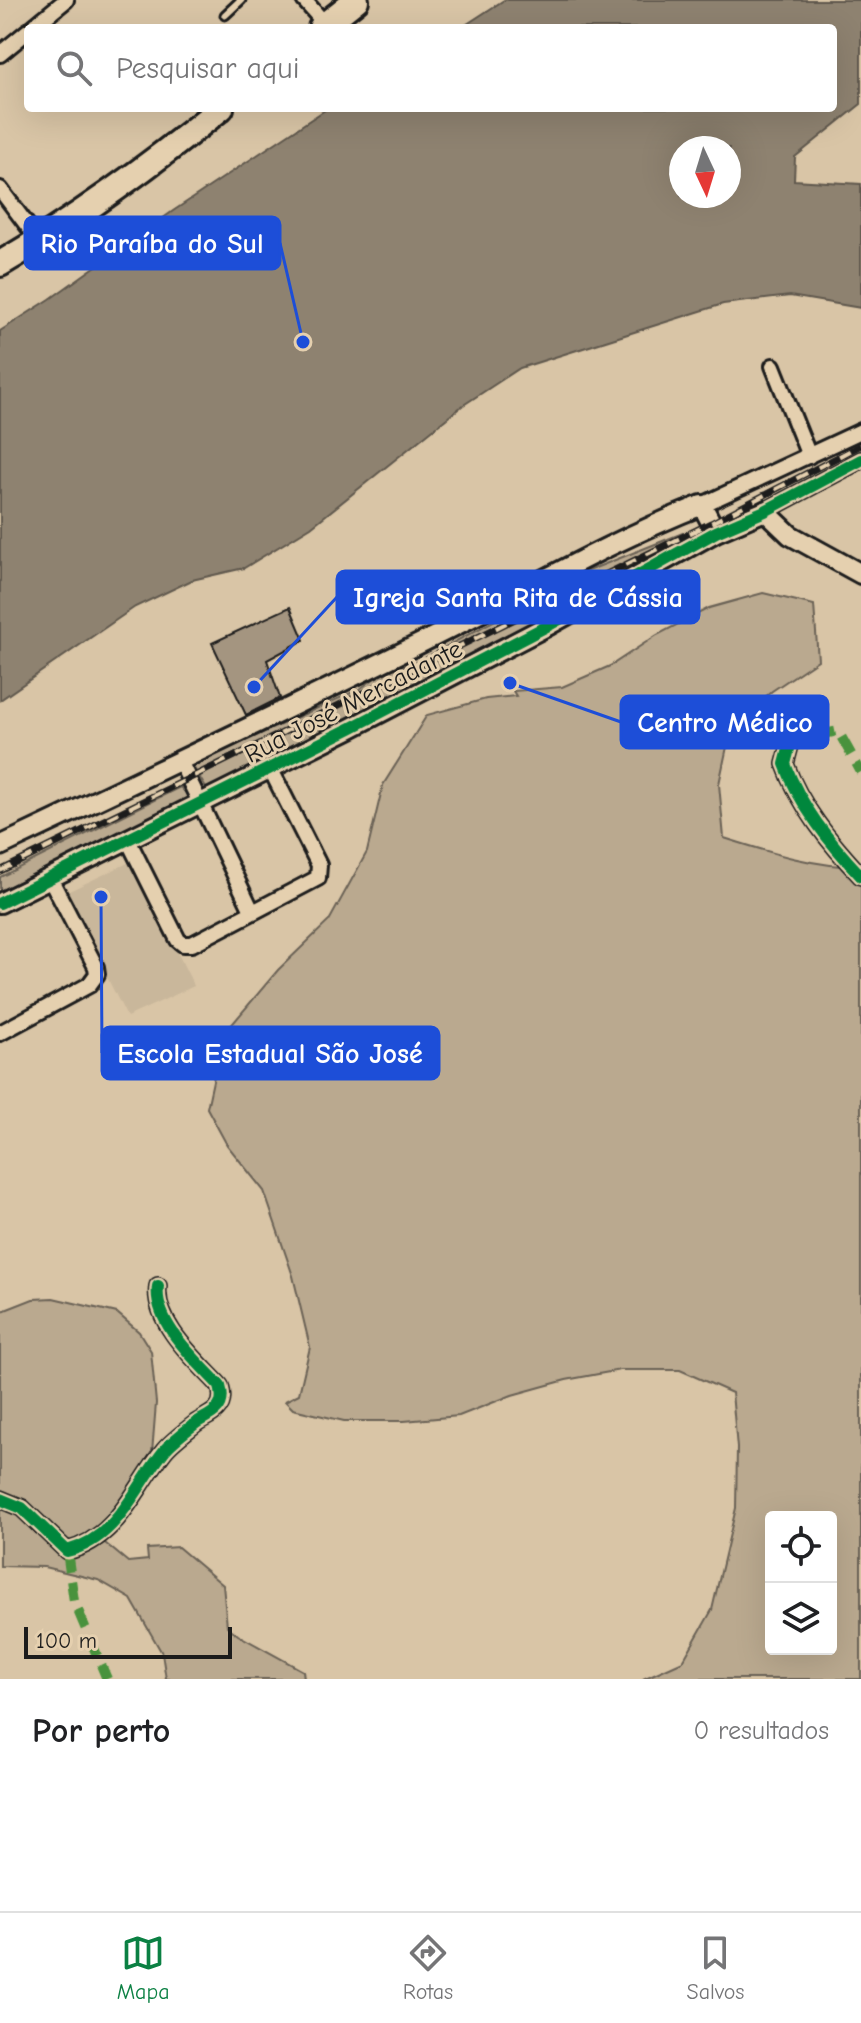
<!DOCTYPE html>
<html lang="pt">
<head>
<meta charset="utf-8">
<style>
  :root { --surface:#fff; --page:#f6f6f6; --text:#202124; --muted:#757577; --line:#e0e0e0; --accent:#0b8043 }
  body { margin:0; font-family:"Comic Neue",sans-serif; background:var(--page); color:var(--text) }
  .controls { position:absolute; right:24px; bottom:24px; display:grid; overflow:hidden; border-radius:8px; box-shadow:0 8px 32px #0002 }
  .controls button { width:72px; height:72px; display:grid; place-items:center; padding:0; border:0; border-bottom:2px solid var(--line); background:var(--surface); color:var(--text); font:40px sans-serif }
  .compass { position:absolute; left:669px; top:136px; width:72px; height:72px; border-radius:50%; background:var(--surface); box-shadow:0 8px 32px #0002; rotate:176deg }
  .scale { position:absolute; left:24px; bottom:20px; width:208px; box-sizing:border-box; padding-left:8px; border:4px solid #1c1c1c; border-top:0; font-size:22px; line-height:28px; white-space:nowrap; color:#1c1c1c; -webkit-text-stroke:6px #e5d0af; paint-order:stroke }
  .list { margin:0; padding:0; list-style:none }
  h2 { display:flex; justify-content:space-between; align-items:center; height:104px; margin:0; padding:0 32px; font-size:34px }
  h2 small { font-size:26px; font-weight:400; color:var(--muted) }
  .icon { flex:none; width:44px; height:44px; fill:none; stroke:currentColor; stroke-width:2; stroke-linecap:round; stroke-linejoin:round }
  .map { position:relative; flex:none; width:861px; height:1679px; overflow:hidden }
  .search { position:absolute; background:var(--surface); box-shadow:0 8px 32px #0002; left:24px; right:24px; top:24px; height:88px; display:flex; align-items:center; gap:20px; box-sizing:border-box; padding:0 28px; border-radius:8px; color:var(--muted); font-size:30px }
  .sheet { height:232px; background:var(--surface) }
  nav { display:flex; justify-content:space-around; align-items:center; box-sizing:border-box; height:112px; border-top:2px solid var(--line); background:var(--surface); font-size:22px; color:var(--muted) }
  nav a { display:grid; justify-items:center; gap:4px }
  nav .on { color:var(--accent) }
  .map>svg:first-child { display:block }
  .built { fill:#c9b79b }
  .green { fill:#baa98f; stroke:#6b6256; stroke-width:2; fill-rule:evenodd }
  .water { fill:#8e8270; stroke:#60594e; stroke-width:2; fill-rule:evenodd }
  .building { fill:#a49580; stroke:#1c1c1c; stroke-width:2 }
  .lines { fill:none; stroke-linecap:round; stroke-linejoin:round }
  .lane-casing { stroke:#1c1c1c; stroke-width:13 }
  .street-casing { stroke:#1c1c1c; stroke-width:20 }
  .secondary-casing { stroke:#1c1c1c; stroke-width:24 }
  .highway-casing { stroke:#1c1c1c; stroke-width:30 }
  .lane { stroke:#e5d0af; stroke-width:7 }
  .street { stroke:#e5d0af; stroke-width:14 }
  .secondary { stroke:#e5d0af; stroke-width:18 }
  .highway { stroke:#e5d0af; stroke-width:24 }
  .rail-casing { stroke:#1c1c1c; stroke-width:7 }
  .rail { stroke:#e5d0af; stroke-width:4; stroke-dasharray:12; stroke-linecap:butt }
  .quiet { stroke:#49923c; stroke-width:10; stroke-dasharray:20 10; stroke-linecap:butt }
  .cycleway-casing { stroke:#e5d0af; stroke-width:17 }
  .cycleway { stroke:#00873e; stroke-width:12 }
  .labels { text-anchor:middle; stroke-width:6; stroke-linejoin:round; paint-order:stroke }
  .street-label { font-size:26px; fill:#1c1c1c; stroke:#e5d0af }
  .leader { fill:none; stroke:#1d4ed8; stroke-width:3 }
  .callout-dot { fill:#1d4ed8; stroke:#e5d0af; stroke-width:3 }
  .callout { fill:#1d4ed8; stroke:#1d4ed8; stroke-width:3 }
  .callout-label { font-size:28px; text-anchor:middle; font-weight:bold; fill:#fff }
</style>
</head>
<body>
<div class="map">
<svg width="861" height="1679" viewBox="0 0 861 1679">
  <rect width="100%" height="100%" fill="#d9c5a6"/>
  <filter id="ink" filterUnits="userSpaceOnUse"><feTurbulence type="fractalNoise" baseFrequency=".0125" numOctaves="2"/><feDisplacementMap in="SourceGraphic" scale="16" xChannelSelector="R" yChannelSelector="G"/><feConvolveMatrix kernelMatrix="1 2 1 2 8 2 1 2 1" color-interpolation-filters="sRGB"/></filter>
  <g filter="url(#ink)">
    <path class="built" d="M132,861L194,986L127,1017L65,893Z"/>
    <path class="green" d="M683,533L697,543L209,793L192,765L360,689L383,672L419,661L585,572Z
      M763,593L814,605L818,660L772,691L731,728L719,784L724,838C769,852 814,867 861,867V1679H643L683,1661L712,1610L736,1508L737,1448L732,1393L680,1370H620L566,1380L512,1395L459,1416L404,1421H344L293,1409L285,1401L299,1394L310,1347L293,1276L264,1191L227,1145L207,1108L223,1035L278,970L329,921L367,852L383,785L427,715L486,699L516,696L513,691L562,687L610,666L657,635L709,608ZM771,1517H831V1649H771Z
      M180,787L195,802L0,899V877Z
      M53,1298L117,1313L139,1332L151,1351L156,1403L151,1466L104,1522L105,1543L128,1562L148,1560L147,1549L178,1547L223,1585L227,1626L238,1635L303,1671L304,1679H166L162,1653L131,1599L98,1580L44,1567L0,1566V1312L33,1299Z"/>
    <path class="water" d="M504,0H861V104L795,157L794,180L861,184V308L790,296L723,304L520,368L462,406L311,527L244,568L192,580L135,607L0,700V331L50,299L173,211L328,108H833V28H461ZM681,148H729V196H681Z"/>
    <path class="building" d="M290,607L304,640L267,660L280,698L246,715L212,643Z"/>
    <g class="lines">
      <defs>
        <path id="lane" d="M225,15L241,0"/>
        <path id="street" d="M304,0L325,24
          M32,28L66,0
          M0,54L28,31
          M0,189L39,241
          M773,366L809,456
          M702,505L861,431
          M765,511L861,460
          M789,749L785,764C800,806 830,843 861,876
          M180,761L252,911
          M127,838L178,940L183,944H192L318,878L319,865L270,768
          M0,1033L89,985L97,974L96,967L50,878
          M0,1499L22,1508L67,1551C118,1538 134,1489 164,1451C172,1441 186,1431 196,1423C203,1418 212,1415 217,1409C223,1403 222,1393 220,1386C197,1361 153,1323 158,1286"/>
        <path id="secondary" d="M0,846C142,779 284,711 425,641C517,596 605,543 702,505L716,532
          M0,903L351,728L549,625L716,532L765,511L790,535L861,574"/>
        <path id="highway" d="M321,28L356,0
          M0,264C78,218 151,165 221,108"/>
      </defs>
      <use href="#lane" class="lane-casing"/>
      <use href="#street" class="street-casing"/>
      <use href="#secondary" class="secondary-casing"/>
      <use href="#highway" class="highway-casing"/>
      <use href="#lane" class="lane"/>
      <use href="#street" class="street"/>
      <use href="#secondary" class="secondary"/>
      <use href="#highway" class="highway"/>
      <defs>
        <path id="rail" d="M0,871L711,523L861,445"/>
      </defs>
      <use href="#rail" class="rail-casing"/>
      <use href="#rail" class="rail"/>
      <path class="quiet" d="M789,749L810,737L838,731L861,772
        M67,1551L74,1601L107,1679"/>
      <defs>
        <path id="cycleway" d="M789,749L785,764C800,806 830,843 861,876
          M0,903L351,728L549,625L716,532L765,511L861,460
          M0,1499L22,1508L67,1551C118,1538 134,1489 164,1451C172,1441 186,1431 196,1423C203,1418 212,1415 217,1409C223,1403 222,1393 220,1386C197,1361 153,1323 158,1286"/>
      </defs>
      <use href="#cycleway" class="cycleway-casing"/>
      <use href="#cycleway" class="cycleway"/>
    </g>
  </g>
  <g class="labels">
    <g class="street-label">
      <text transform="translate(353 701) rotate(-27)" y="9">Rua José Mercadante</text>
    </g>
  </g>
  <path class="leader" d="M303 342L280 243M254 687L337 597M510 683L621 722M101 897L102 1053"/>
  <g class="callout-dot">
    <circle cx="303" cy="342" r="8"/>
    <circle cx="254" cy="687" r="8"/>
    <circle cx="510" cy="683" r="8"/>
    <circle cx="101" cy="897" r="8"/>
  </g>
  <g class="callout">
    <rect x="25" y="217" width="255" height="52" rx="8"/>
    <rect x="337" y="571" width="362" height="52" rx="8"/>
    <rect x="621" y="696" width="207" height="52" rx="8"/>
    <rect x="102" y="1027" width="337" height="52" rx="8"/>
  </g>
  <g class="callout-label">
    <text x="152" y="253">Rio Paraíba do Sul</text>
    <text x="518" y="607">Igreja Santa Rita de Cássia</text>
    <text x="725" y="732">Centro Médico</text>
    <text x="270" y="1063">Escola Estadual São José</text>
  </g>
</svg>
<div class="controls">
<button><svg class="icon" aria-label="locate" viewBox="0 0 24 24"><circle cx="12" cy="12" r="6"/><path d="M12 2v4M12 18v4M2 12h4M18 12h4"/></svg></button>
<button><svg class="icon" aria-label="layers" viewBox="0 0 24 24"><path d="M12 4l9 5-9 5-9-5zM3 14l9 5 9-5"/></svg></button>
</div>
<svg class="compass" viewBox="-18 -18 36 36"><path d="M0-13l5 13h-10z" fill="#e53935"/><path d="M0 13l5-13h-10z" fill="#757577"/></svg>
<div class="scale">100 m</div>
<div class="search"><svg class="icon" aria-label="search" viewBox="0 0 24 24"><circle cx="10" cy="10" r="6"/><path d="M15 15l6 6"/></svg>Pesquisar aqui</div>
</div>
<section class="sheet">
<h2>Por perto<small>0 resultados</small></h2>
<ul class="list">
</ul>
</section>
<nav>
<a class="on"><svg class="icon" aria-label="map" viewBox="0 0 24 24"><path d="M3 6l6-2 6 2 6-2v14l-6 2-6-2-6 2zM9 4v14M15 6v14"/></svg>Mapa</a>
<a><svg class="icon" aria-label="directions" viewBox="0 0 24 24"><path d="M12 3l9 9-9 9-9-9zM9 14v-3h6M13 9l2 2-2 2"/></svg>Rotas</a>
<a><svg class="icon" aria-label="saved" viewBox="0 0 24 24"><path d="M7 4h10v16l-5-4-5 4z"/></svg>Salvos</a>
</nav>
</body>
</html>
